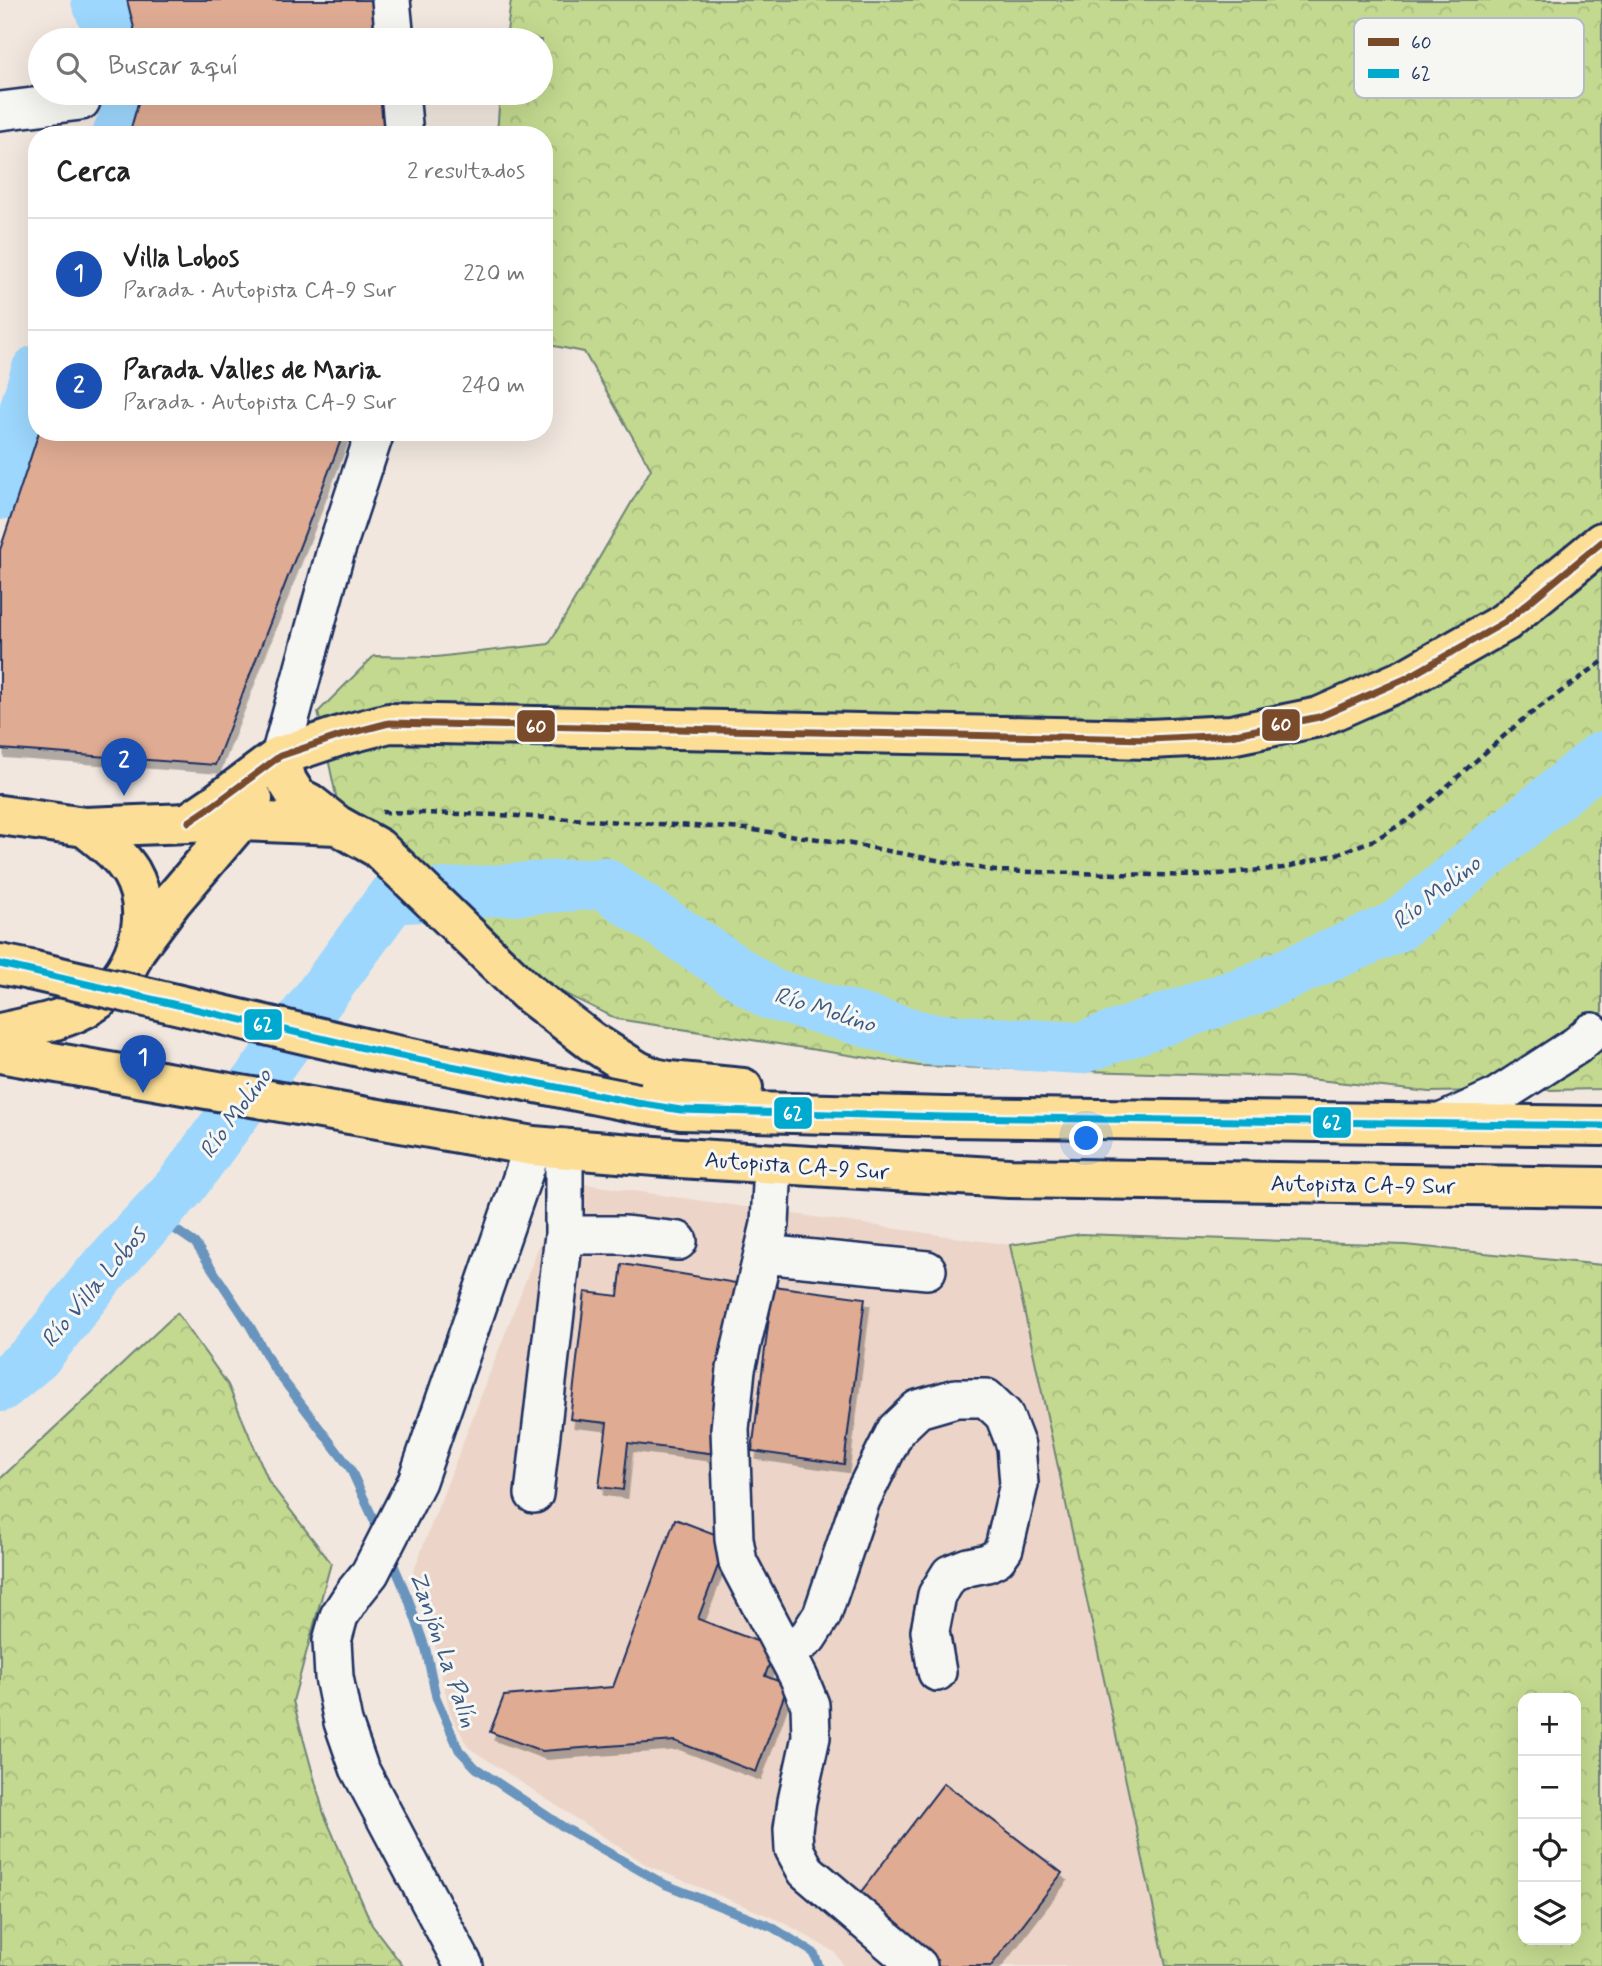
<!DOCTYPE html>
<html lang="es">
<head>
<meta charset="utf-8">
<style>
  :root { --surface:#fff; --page:#f6f6f6; --text:#222; --muted:#767676; --line:#e0e0e0; --accent:#111827 }
  body { margin:0; font-family:Mynerve,sans-serif; background:var(--page); color:var(--text) }
  .controls { position:absolute; right:21px; bottom:21px; display:grid; overflow:hidden; border-radius:14px; box-shadow:0 7px 28px #0002 }
  .controls button { width:63px; height:63px; display:grid; place-items:center; padding:0; border:0; border-bottom:2px solid var(--line); background:var(--surface); color:var(--text); font:35px sans-serif }
  .you { position:absolute; left:1087px; top:1139px; width:24px; height:24px; margin:-18px; border:5px solid #fff; border-radius:50%; background:#1a73e8; box-shadow:0 0 0 10px #1a73e833 }
  .badge { display:grid; place-items:center; width:46px; height:46px; border-radius:50%; background:var(--accent); color:#fff; font-size:23px; font-weight:700 }
  .pin { position:absolute; translate:-50% -58px; filter:drop-shadow(0 2px 4px #0008) }
  .pin::after { content:''; position:absolute; top:37px; width:24px; height:21px; background:inherit; clip-path:polygon(0 0,100% 0,50% 100%) }
  .list { margin:0; padding:0; list-style:none }
  h2 { display:flex; justify-content:space-between; align-items:center; height:91px; margin:0; padding:0 28px; font-size:30px }
  h2 small { font-size:23px; font-weight:400; color:var(--muted) }
  .list li { display:grid; grid-template-columns:46px 1fr auto; gap:21px; align-items:center; box-sizing:border-box; height:112px; padding:0 28px; border-top:2px solid var(--line) }
  .list b { display:block; font-size:26px; white-space:nowrap }
  .list p { margin:0; font-size:23px; white-space:nowrap; color:var(--muted) }
  .list em { font-size:23px; font-style:normal; color:var(--muted) }
  .icon { flex:none; width:38px; height:38px; fill:none; stroke:currentColor; stroke-width:2; stroke-linecap:round; stroke-linejoin:round }
  .map { position:relative; flex:none; width:1602px; height:1966px; overflow:hidden }
  .search { position:absolute; background:var(--surface); box-shadow:0 7px 28px #0002; left:28px; top:28px; width:525px; height:77px; display:flex; align-items:center; gap:18px; box-sizing:border-box; padding:0 24px; border-radius:38px; color:var(--muted); font-size:26px }
  .panel { position:absolute; background:var(--surface); box-shadow:0 7px 28px #0002; left:28px; top:126px; width:525px; height:315px; border-radius:28px }
  .map>svg:first-child { display:block }
  .built { fill:#ecd5c8 }
  .forest { fill:url(#forest-crowns); stroke:#6f8476; stroke-width:2; fill-rule:evenodd }
  .lines { fill:none; stroke-linecap:round; stroke-linejoin:round }
  .stream { stroke:#6994bd; stroke-width:9 }
  .river { stroke:#9dd7fd; stroke-width:52 }
  .building { fill:#dfab93; stroke:#1b2f5e; stroke-width:2; filter:url(#shadow) }
  .minor-casing { stroke:#1b2f5e; stroke-width:42 }
  .major-casing { stroke:#1b2f5e; stroke-width:44 }
  .highway-casing { stroke:#1b2f5e; stroke-width:44 }
  .path { stroke:#1b2f5e; stroke-width:4.5; stroke-dasharray:7 5; stroke-linecap:butt }
  .minor { stroke:#f6f6f2; stroke-width:37 }
  .major { stroke:#fcde96; stroke-width:38 }
  .highway { stroke:#fcde96; stroke-width:38 }
  .highway-bridge-casing { stroke:#1b2f5e; stroke-width:44; stroke-linecap:butt }
  .highway-bridge { stroke:#fcde96; stroke-width:38 }
  .bus-1-casing { stroke:#f6f6f2; stroke-width:12 }
  .bus-2-casing { stroke:#f6f6f2; stroke-width:12 }
  .bus-1 { stroke:#7a4b2a; stroke-width:7 }
  .bus-2 { stroke:#00a9ce; stroke-width:7 }
  .labels { text-anchor:middle; stroke-width:6; stroke-linejoin:round; paint-order:stroke }
  .street-label { font-size:23px; fill:#1b2f5e; stroke:#f6f6f2 }
  .water-label { font-size:24px; font-style:italic; fill:#3c5986; stroke:#f6f6f2 }
  .key { fill:#f6f6f2; stroke:#b4bac6; stroke-width:2 }
  .key-label { font-size:19px; fill:#1b2f5e }
  .line-badge { stroke:#f6f6f2; stroke-width:2.5 }
  .badge-label { font-size:19px; text-anchor:middle; font-weight:bold; fill:#fff }
</style>
</head>
<body>
<div class="map">
<svg width="1602" height="1966" viewBox="0 0 1602 1966">
  <defs>
    <pattern id="forest-crowns" width="20" height="18" patternUnits="userSpaceOnUse" patternTransform="scale(1.75)"><rect width="20" height="18" fill="#c3d98f"/><path d="M2 6a3 3 0 1 1 6 0M12 15a3 3 0 1 1 6 0" fill="none" stroke="#a7bb7e"/></pattern>
    <filter id="shadow"><feDropShadow dx="4.5" dy="8" stdDeviation="0" flood-color="#0004"/></filter>
  </defs>
  <rect width="100%" height="100%" fill="#f1e7df"/>
  <filter id="ink" filterUnits="userSpaceOnUse"><feTurbulence type="fractalNoise" baseFrequency=".0143" numOctaves="2"/><feDisplacementMap in="SourceGraphic" scale="14" xChannelSelector="R" yChannelSelector="G"/><feConvolveMatrix kernelMatrix="1 2 1 2 8 2 1 2 1" color-interpolation-filters="sRGB"/></filter>
  <g filter="url(#ink)">
    <path class="built" d="M564,1181L1010,1245L1166,1966H844L834,1952L783,1922L648,1866L469,1748L450,1713L430,1623L413,1572Z"/>
    <path class="forest" d="M511,0H1602V1089L1429,1092L1290,1077L919,1066L617,1019L529,976L347,847L318,712L374,656L436,657L549,644L651,469L584,352L544,344V135H497L500,93H541V40H506Z
      M1081,1234L1405,1245L1602,1265V1966H1166L1010,1245ZM1576,1698V1940H1523V1698Z
      M177,1313L228,1385L269,1482L331,1563L293,1701L324,1814L372,1925L403,1966H0V1479Z"/>
    <g class="lines">
      <path class="stream" d="M154,1215L195,1243L250,1326L273,1367L350,1468L379,1531
        M390,1556L408,1598L426,1650L436,1697L459,1750L476,1768L565,1828L664,1884L772,1927L814,1953L819,1966"/>
      <path class="river" d="M97,0L113,40
        M118,135L131,102L130,93
        M0,494L37,371
        M0,1386L36,1356L99,1275L181,1186L392,898L603,883L770,994L929,1039L1081,1048L1253,989L1398,926L1602,757"/>
    </g>
    <path class="building" d="M127,0H377L381,40H137Z
      M141,93H385L389,135H129Z
      M39,432H344L215,765L0,749V550Z
      M622,1264L736,1283L714,1416L717,1454L628,1443L623,1490L599,1487L607,1423L570,1419L585,1292L618,1296Z
      M773,1286L865,1298L844,1464L752,1451Z
      M675,1519L728,1539L698,1619L775,1648L765,1676L788,1685L756,1772L675,1741L542,1751L490,1732L504,1696L613,1687Z
      M944,1783L1062,1873L991,1966H939L854,1901Z"/>
    <g class="lines">
      <defs>
        <path id="minor" d="M391,0L395,40
          M400,93L404,135
          M0,111L81,101
          M280,756L336,550L375,432
          M1438,1124L1495,1098L1577,1045L1592,1032
          M773,1164L770,1224L736,1369L730,1429L734,1539L738,1562L799,1678L810,1705L811,1737L797,1801L793,1829L794,1849L806,1871L918,1966
          M564,1235H623L678,1241
          M763,1254L927,1270
          M534,1494L564,1235V1148
          M786,1654L808,1637L822,1615L861,1500L896,1430L918,1409L956,1398H986L1004,1415L1016,1446L1019,1484L1004,1548L997,1558L987,1563L968,1567L950,1574L937,1595L930,1631L937,1672
          M464,1966L359,1768L343,1722L334,1677L332,1641L339,1616L354,1593L370,1573L417,1481L533,1146"/>
        <path id="major" d="M189,822L214,805L280,756L343,735L389,723L1150,739L1231,735L1319,717L1405,679L1505,622L1602,542
          M137,948L172,901L240,821L253,799"/>
        <path id="highway" d="M280,756L287,781L297,797L309,803L337,825L378,848L527,992L591,1041L638,1071L654,1078L669,1081L743,1088
          M0,815L85,827L240,821L337,825
          M0,964L30,970
          M0,1033C31,1026 65,1021 92,1004C134,978 157,917 131,872C119,853 102,841 85,827
          M0,1053L533,1146L680,1158L1009,1178L1602,1187
          M637,1103L681,1110L945,1117L1602,1126"/>
      </defs>
      <use href="#minor" class="minor-casing"/>
      <use href="#major" class="major-casing"/>
      <use href="#highway" class="highway-casing"/>
      <path class="path" d="M382,812L499,815L747,829L846,843L995,871L1197,876L1283,868L1337,854L1374,840L1410,819L1522,720L1602,662"/>
      <use href="#minor" class="minor"/>
      <use href="#major" class="major"/>
      <use href="#highway" class="highway"/>
      <defs>
        <path id="highway-bridge" d="M30,970L381,1052L637,1103"/>
      </defs>
      <use href="#highway-bridge" class="highway-bridge-casing"/>
      <use href="#highway-bridge" class="highway-bridge"/>
      <defs>
        <path id="bus-1" d="M189,822L214,805L280,756L343,735L389,723L1150,739L1231,735L1319,717L1405,679L1505,622L1602,542"/>
        <path id="bus-2" d="M0,964L381,1052L637,1103L681,1110L945,1117L1602,1126"/>
      </defs>
      <use href="#bus-1" class="bus-1-casing"/>
      <use href="#bus-2" class="bus-2-casing"/>
      <use href="#bus-1" class="bus-1"/>
      <use href="#bus-2" class="bus-2"/>
    </g>
  </g>
  <g class="labels">
    <g class="street-label">
      <text transform="translate(797 1165) rotate(4)" y="8">Autopista CA-9 Sur</text>
      <text transform="translate(1363 1184) rotate(1)" y="8">Autopista CA-9 Sur</text>
    </g>
    <g class="water-label">
      <text transform="translate(1436 892) rotate(-38)" y="8">Río Molino</text>
      <text transform="translate(825 1009) rotate(17)" y="8">Río Molino</text>
      <text transform="translate(235 1113) rotate(-54)" y="8">Río Molino</text>
      <text transform="translate(93 1287) rotate(-50)" y="8">Río Villa Lobos</text>
      <text transform="translate(444 1649) rotate(71)" y="8">Zanjón La Palín</text>
    </g>
  </g>
  <rect x="1354" y="18" width="230" height="80" rx="10" class="key"/>
  <rect x="1368" y="38" width="31" height="8" fill="#7a4b2a"/>
  <rect x="1368" y="69" width="31" height="9" fill="#00a9ce"/>
  <g class="key-label">
    <text x="1411" y="49">60</text>
    <text x="1411" y="80">62</text>
  </g>
  <g class="line-badge">
    <rect x="1261" y="708" width="40" height="34" rx="7" fill="#7a4b2a"/>
    <rect x="516" y="709" width="40" height="34" rx="7" fill="#7a4b2a"/>
    <rect x="243" y="1008" width="40" height="33" rx="7" fill="#00a9ce"/>
    <rect x="773" y="1096" width="40" height="34" rx="7" fill="#00a9ce"/>
    <rect x="1312" y="1106" width="40" height="33" rx="7" fill="#00a9ce"/>
  </g>
  <g class="badge-label">
    <text x="1281" y="731">60</text>
    <text x="536" y="733">60</text>
    <text x="263" y="1031">62</text>
    <text x="793" y="1120">62</text>
    <text x="1332" y="1129">62</text>
  </g>
</svg>
<div class="controls">
<button>+</button>
<button>−</button>
<button><svg class="icon" aria-label="locate" viewBox="0 0 24 24"><circle cx="12" cy="12" r="6"/><path d="M12 2v4M12 18v4M2 12h4M18 12h4"/></svg></button>
<button><svg class="icon" aria-label="layers" viewBox="0 0 24 24"><path d="M12 4l9 5-9 5-9-5zM3 14l9 5 9-5"/></svg></button>
</div>
<div class="you"></div>
<div class="pin badge" style="left:143px;top:1093px;background:#1a4fb4">1</div>
<div class="pin badge" style="left:124px;top:796px;background:#1a4fb4">2</div>
<div class="search"><svg class="icon" aria-label="search" viewBox="0 0 24 24"><circle cx="10" cy="10" r="6"/><path d="M15 15l6 6"/></svg>Buscar aquí</div>
<section class="panel">
<h2>Cerca<small>2 resultados</small></h2>
<ul class="list">
<li><span class="badge" style="background:#1a4fb4">1</span><div><b>Villa Lobos</b><p>Parada · Autopista CA-9 Sur</p></div><em>220 m</em></li>
<li><span class="badge" style="background:#1a4fb4">2</span><div><b>Parada Valles de Maria</b><p>Parada · Autopista CA-9 Sur</p></div><em>240 m</em></li>
</ul>
</section>
</div>
</body>
</html>
